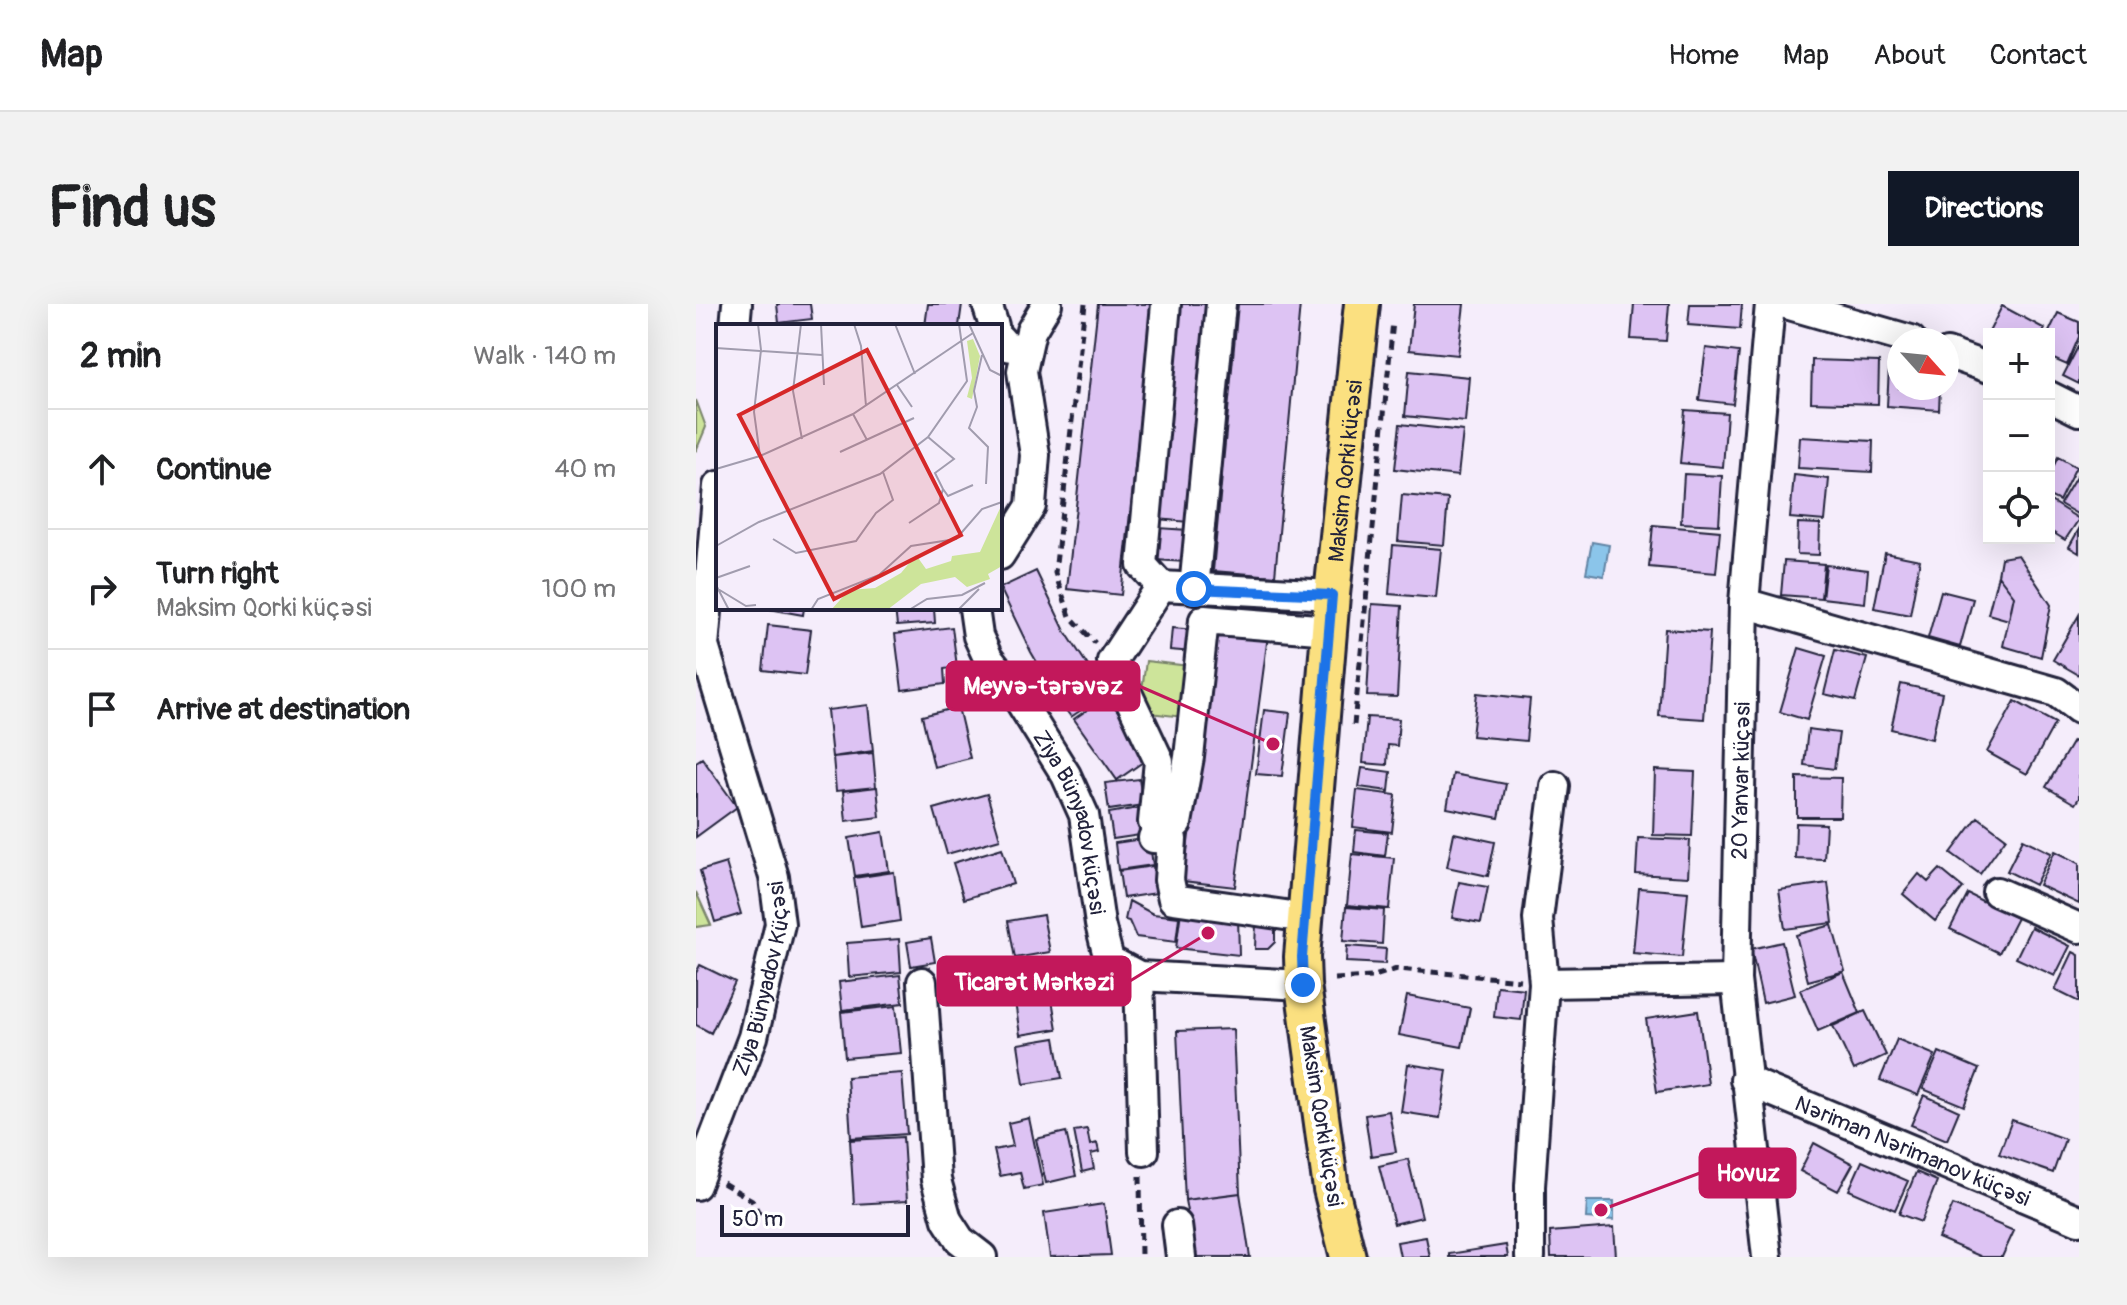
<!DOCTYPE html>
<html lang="en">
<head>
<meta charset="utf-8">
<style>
  :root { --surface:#fff; --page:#f2f2f2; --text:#202124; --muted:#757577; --line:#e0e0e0; --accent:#111827 }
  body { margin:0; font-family:Pangolin,sans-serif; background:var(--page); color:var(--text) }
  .controls { position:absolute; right:24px; top:24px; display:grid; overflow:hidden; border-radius:0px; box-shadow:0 8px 32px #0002 }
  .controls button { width:72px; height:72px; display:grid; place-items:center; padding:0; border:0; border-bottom:2px solid var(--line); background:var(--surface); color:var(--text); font:40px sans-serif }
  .compass { position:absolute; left:1191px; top:24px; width:72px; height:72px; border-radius:50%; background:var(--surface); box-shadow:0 8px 32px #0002; rotate:117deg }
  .scale { position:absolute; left:24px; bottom:20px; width:190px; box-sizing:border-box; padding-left:8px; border:4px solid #22223b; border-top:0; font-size:22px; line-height:28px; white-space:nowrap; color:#22223b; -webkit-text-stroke:6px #fff; paint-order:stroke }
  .stop { position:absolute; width:24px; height:24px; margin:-18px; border:6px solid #1a73e8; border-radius:50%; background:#fff }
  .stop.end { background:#1a73e8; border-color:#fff; box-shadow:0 2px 8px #0008 }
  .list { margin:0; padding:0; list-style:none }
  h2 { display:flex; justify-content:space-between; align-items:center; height:104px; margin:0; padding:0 32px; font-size:34px }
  h2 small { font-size:26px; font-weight:400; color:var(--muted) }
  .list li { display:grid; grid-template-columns:52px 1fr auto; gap:24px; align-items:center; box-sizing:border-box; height:120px; padding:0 32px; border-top:2px solid var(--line) }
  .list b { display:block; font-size:30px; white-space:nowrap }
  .list p { margin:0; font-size:26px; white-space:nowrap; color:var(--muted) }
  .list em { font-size:26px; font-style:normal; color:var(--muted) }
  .icon { flex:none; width:44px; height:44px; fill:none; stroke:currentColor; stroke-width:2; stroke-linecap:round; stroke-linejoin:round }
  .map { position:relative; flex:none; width:1383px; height:953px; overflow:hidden; border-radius:0px }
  header { display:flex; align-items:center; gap:48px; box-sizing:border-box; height:112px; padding:0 40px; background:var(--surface); border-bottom:2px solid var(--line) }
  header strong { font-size:38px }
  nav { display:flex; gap:44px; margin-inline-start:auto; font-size:28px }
  .intro { display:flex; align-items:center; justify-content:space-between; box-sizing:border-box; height:192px; padding:0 48px }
  h1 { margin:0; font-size:56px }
  .button { padding:20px 36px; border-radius:0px; background:var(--accent); color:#fff; font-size:28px; font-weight:700 }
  main { display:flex; gap:48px; padding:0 48px }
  aside { flex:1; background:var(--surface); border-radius:0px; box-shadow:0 8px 32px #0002 }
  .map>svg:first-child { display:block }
  .green { fill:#cde49a; stroke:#78836a; stroke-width:2 }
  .water { fill:#8bc5ea; stroke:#6184a4; stroke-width:2 }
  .building { fill:#ddc3f3; stroke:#22223b; stroke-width:2 }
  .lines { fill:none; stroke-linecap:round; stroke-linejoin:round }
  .minor-casing { stroke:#22223b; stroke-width:34 }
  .major-casing { stroke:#22223b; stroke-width:40 }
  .path { stroke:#22223b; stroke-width:5; stroke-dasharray:8 6; stroke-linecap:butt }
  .minor { stroke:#fff; stroke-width:28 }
  .major { stroke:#fbe080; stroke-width:34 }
  .route { stroke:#1a73e8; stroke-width:10 }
  .labels { text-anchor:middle; stroke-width:8; stroke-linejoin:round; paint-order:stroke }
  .street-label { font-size:22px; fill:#22223b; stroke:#fff }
  .inset-road { fill:none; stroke:#a19cae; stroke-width:2 }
  .view { fill:#d62828; fill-opacity:0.15; stroke:#d62828; stroke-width:4 }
  .inset-edge { fill:none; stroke:#22223b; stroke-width:4 }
  .leader { fill:none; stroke:#c2185b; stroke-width:3 }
  .callout-dot { fill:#c2185b; stroke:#fff; stroke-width:3 }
  .callout { fill:#c2185b; stroke:#c2185b; stroke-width:3 }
  .callout-label { font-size:24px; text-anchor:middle; font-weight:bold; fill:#fff }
</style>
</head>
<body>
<header>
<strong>Map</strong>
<nav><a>Home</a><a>Map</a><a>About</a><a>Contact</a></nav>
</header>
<div class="intro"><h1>Find us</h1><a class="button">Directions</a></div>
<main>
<aside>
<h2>2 min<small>Walk · 140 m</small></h2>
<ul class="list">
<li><svg class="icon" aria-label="ahead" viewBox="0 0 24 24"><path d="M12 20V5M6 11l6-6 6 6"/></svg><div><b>Continue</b></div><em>40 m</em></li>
<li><svg class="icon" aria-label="right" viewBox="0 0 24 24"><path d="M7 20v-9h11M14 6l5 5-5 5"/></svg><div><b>Turn right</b><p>Maksim Qorki küçəsi</p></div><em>100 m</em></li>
<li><svg class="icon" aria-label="arrive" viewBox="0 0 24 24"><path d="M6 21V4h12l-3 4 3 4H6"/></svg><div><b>Arrive at destination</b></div></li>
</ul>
</aside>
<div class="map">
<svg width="1383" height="953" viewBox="0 0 1383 953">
  <rect width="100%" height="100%" fill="#f5edfb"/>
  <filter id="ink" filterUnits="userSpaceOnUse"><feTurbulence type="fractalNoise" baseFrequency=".0125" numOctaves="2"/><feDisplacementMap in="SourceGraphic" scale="16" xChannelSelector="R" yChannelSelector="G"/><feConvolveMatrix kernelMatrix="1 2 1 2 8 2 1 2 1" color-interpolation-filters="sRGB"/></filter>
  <g filter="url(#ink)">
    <path class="green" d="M0,96L10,123L0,147Z
      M450,357L493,362L487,413L454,409L445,393Z
      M0,588L15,621L0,623Z"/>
    <path class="water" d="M896,238L913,241L908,272L890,269Z
      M891,897H918V916L890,914Z"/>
    <path class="building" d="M81,0H114L116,15L83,19Z
      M232,0H266L263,22H229Z
      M402,0H457L425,291L371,285Z
      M482,0H512L492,218L462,215Z
      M542,0H604L579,272L517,267Z
      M718,0H768L762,51L713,46Z
      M938,0H973L970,37L935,35Z
      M994,0H1046L1044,25L992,21Z
      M1306,2L1349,25L1346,30H1292Z
      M1362,9L1383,18V33L1371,61L1353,53L1352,30Z
      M1383,41V80L1367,72Z
      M1010,44L1043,48L1037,100L1003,96Z
      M1116,56L1183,58L1182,100L1115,98Z
      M1193,64L1203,65V84H1244L1243,106L1191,102Z
      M713,67L773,73L769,118L709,112Z
      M989,106L1031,109L1027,163L984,159Z
      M704,120L767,127L762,172L699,165Z
      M1104,133L1177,137L1176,168L1102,164Z
      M1362,153L1380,163L1363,197L1353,192V171Z
      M1383,168V211L1364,200Z
      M988,170L1026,172L1023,221L985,219Z
      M1098,171L1133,175L1129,217L1094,214Z
      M706,191L752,195L748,241L702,237Z
      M1353,196L1383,215L1369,236L1353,226Z
      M1102,219L1124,220L1123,251L1101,250Z
      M957,221L1024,227L1020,269L953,263Z
      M462,224L492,226L489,258L460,256Z
      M1383,225V249L1373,243Z
      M697,241L745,245L740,294L693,290Z
      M1189,249L1224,256L1214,311L1178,304Z
      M1322,251L1355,301L1345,353L1307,342L1318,292L1302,271L1305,254Z
      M1088,257L1128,260L1125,294L1085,291Z
      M1130,261L1172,266L1169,299L1126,294Z
      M340,267L369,327L398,371L362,394L335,348L304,284Z
      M1302,271L1318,292L1313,316L1292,310Z
      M1245,287L1277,295L1264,343L1232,334Z
      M676,300L706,302L701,393L671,392Z
      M68,304H108L107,311Z
      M199,304H238L239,319L201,322Z
      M1383,311V371L1357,356Z
      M72,321L115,326L109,371L67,366Z
      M256,323L261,363L248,365L249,380L206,386L199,330Z
      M476,324L499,326L497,348L474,346Z
      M520,324L572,331L539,583L487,577Z
      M969,325L1014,328L1008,415L963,412Z
      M1103,344L1130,352L1111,416L1084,408Z
      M1139,346L1171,354L1159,397L1128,390Z
      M400,374L410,389L375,413L364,398Z
      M1205,380L1246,389L1236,435L1195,425Z
      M781,389L834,395L830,437L776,432Z
      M411,392L454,453L421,476L378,415Z
      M1319,397L1359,419L1331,470L1291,448Z
      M172,401L177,447L136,453L131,406Z
      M262,403L274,454L238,463L226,412Z
      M568,406L594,409L586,472L560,470Z
      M671,413L703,415L701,442L692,441L691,461L667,459Z
      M1112,425L1143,429L1138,465L1108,461Z
      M1377,437L1383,440V494L1379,500L1350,483Z
      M177,449L180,483L140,487L137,453Z
      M6,454L41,503L0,533V458Z
      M666,464L695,468L693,487L663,483Z
      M959,466L999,468L996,532L957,531Z
      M757,470L810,480L803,514L751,504Z
      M1101,473L1145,474L1144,513H1101Z
      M443,475L447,501L413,506L409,479Z
      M181,483L184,513L150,517L147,487Z
      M661,486L700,491L696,528L657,523Z
      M291,490L304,535L251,550L238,505Z
      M448,503L451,530L417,535L413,509Z
      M1282,513L1310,534L1284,570L1255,549Z
      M1100,519L1130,520L1128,555L1099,554Z
      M660,526L692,529L689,552L658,548Z
      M187,528L193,567L159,572L153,534Z
      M758,529L799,538L792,572L751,563Z
      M453,534L457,561L422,566L419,539Z
      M942,534L994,536L992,573L940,570Z
      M1327,535L1355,549L1339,581L1311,567Z
      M306,544L317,580L268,595L257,559Z
      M1359,547L1383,559V600L1343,581Z
      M656,550L698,554L693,605L651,601Z
      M30,559L45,610L19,618L4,567Z
      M457,562L461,589L427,594L423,567Z
      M1244,565L1267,584L1239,617L1207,590L1223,570L1232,578Z
      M198,568L204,617L165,623L158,574Z
      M763,578L792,583L785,619L756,614Z
      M1132,579L1137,619L1089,625L1083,586Z
      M943,584L992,588L986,653L937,649Z
      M1272,590L1321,614L1303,649L1254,625Z
      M433,597L457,610L483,613L480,638L440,633L433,617L429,616Z
      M650,603L688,606L686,640L647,637Z
      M485,607L542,613L543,651L480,644Z
      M347,611L354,648L319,654L312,617Z
      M560,618H573L579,625V638L572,645H559Z
      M1136,621L1149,667L1112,677L1100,631Z
      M1335,623L1374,642L1359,672L1320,654Z
      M235,634L239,658L215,662L211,638Z
      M203,635L205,668L153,673L151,639Z
      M1086,638L1099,691L1067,699L1055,645Z
      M651,642L690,645L689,660L650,658Z
      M1377,648L1383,651V698L1359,686Z
      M4,661L39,678L15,729L0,721V669Z
      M1147,668L1164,709L1122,727L1104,686Z
      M204,671L207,699L146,706L143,678Z
      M352,672L361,725L324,731L316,678Z
      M801,682L828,685L825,716L798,713Z
      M711,692L774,704L766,743L703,731Z
      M200,702L205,749L149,754L145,708Z
      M1002,707L1012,780L961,788L950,715Z
      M1169,707L1190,751L1158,766L1137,722Z
      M537,725L544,889L489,896L481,727Z
      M359,734L366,774L328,780L322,740Z
      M1201,735L1239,751L1222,791L1184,776Z
      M1243,748L1283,765L1268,802L1227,785Z
      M712,760L751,766L744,814L705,808Z
      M206,769L211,830L155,834L151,773Z
      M1228,791L1263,807L1251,836L1215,821Z
      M693,807L700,848L675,852L669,811Z
      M333,814L347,881L328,885L324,868L304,872L298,846L317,842L312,819Z
      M1316,816L1369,835L1357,869L1303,850Z
      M391,825L394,841L401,839L403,848L395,850L398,865L386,868L378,827Z
      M370,828L380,872L350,879L340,835Z
      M207,833L211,897L158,900L154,836Z
      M1118,839L1157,860L1142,887L1104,867Z
      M712,855L726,913L698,920L683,862Z
      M1166,857L1212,877L1199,906L1153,886Z
      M1220,868L1241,877L1225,918L1203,910Z
      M544,889L554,953H499L489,896Z
      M408,900L415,951L354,953L348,909Z
      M1257,901L1318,927L1306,953H1286L1242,934Z
      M918,923L920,953H855L854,928Z
      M730,933L734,953H704L701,938Z
      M810,941L812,953H753V950Z"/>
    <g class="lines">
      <defs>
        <g id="minor">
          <path d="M291,0L298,22"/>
          <path d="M1090,0L1215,36"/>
          <path d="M39,22L41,0"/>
          <path d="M304,35L310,42L329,45"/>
          <path d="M1251,49L1293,64"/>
          <path d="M1353,92L1383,107"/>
          <path d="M304,251L335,202L339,151L326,67L335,27L351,0"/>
          <path d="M465,282L446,261L470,0"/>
          <path d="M498,285L525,0"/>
          <path d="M1048,299L1360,388L1383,405"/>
          <path id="s1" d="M278,304L282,332L292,354L315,383L370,471L388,511L404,620L413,656L443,672L607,681"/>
          <path d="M634,326L508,316L493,453L481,519L457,518L463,457L416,357L465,282L636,291"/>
          <path d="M457,534L476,535L473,576L477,595L610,614"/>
          <path d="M1301,588L1383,624"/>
          <path d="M443,672L448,847"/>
          <path d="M226,678L240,876L251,916L264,936L286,953"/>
          <path d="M848,679L1040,676"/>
          <path id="s2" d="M1049,776L1383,916"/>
          <path id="s3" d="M0,881L57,733L84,620L78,573L8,342L22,182"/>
          <path d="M481,921L485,953"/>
          <path d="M834,953V882L848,679L842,615L859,482"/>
          <path id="s4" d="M1071,953L1040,676L1048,299L1074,0"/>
        </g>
        <g id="major">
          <path id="s5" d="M652,953L635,885L607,681L606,653L636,291L666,0"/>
        </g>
      </defs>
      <use href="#minor" class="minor-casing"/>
      <use href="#major" class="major-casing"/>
      <path class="path" d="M389,0L359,269L374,312L399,339
        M658,421L697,17
        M639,675L675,673L701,665L824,676
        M444,872L445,953
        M27,879L56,896L65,913"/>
      <use href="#minor" class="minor"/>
      <use href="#major" class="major"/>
    </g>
  </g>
  <g class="lines" filter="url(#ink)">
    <path class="route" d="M498,285L636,291L606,653L607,681"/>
  </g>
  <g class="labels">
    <g class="street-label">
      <text dy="8" stroke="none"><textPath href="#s5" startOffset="792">Maksim Qorki küçəsi</textPath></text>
      <text dy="8" stroke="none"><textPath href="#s4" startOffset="478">20 Yanvar küçəsi</textPath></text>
      <text dy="8" stroke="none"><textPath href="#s1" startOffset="240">Ziya Bünyadov küçəsi</textPath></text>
      <text dy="8" stroke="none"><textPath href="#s3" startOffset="218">Ziya Bünyadov Küçəsi</textPath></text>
      <text transform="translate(626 812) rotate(81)" y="8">Maksim Qorki küçəsi</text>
      <text dy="8" stroke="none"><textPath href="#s2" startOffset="182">Nəriman Nərimanov küçəsi</textPath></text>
    </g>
  </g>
  <g transform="translate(20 20)">
    <rect width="286" height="286" fill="#f5edfb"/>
    <path d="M257,15L264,32L256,75L251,73L256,54L251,17ZM286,180V242L272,250L274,255L251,263L239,253L205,260L171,286H115L133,266L159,264L185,249L200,231L210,245L235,237L236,232L264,228Z" fill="#cde49a"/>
    <path class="inset-road" d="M42,0L45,26L38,88L44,132M85,0L77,67L86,115M105,0L108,61M138,0L145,22L150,82M179,0L199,50M253,0L274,46L286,52M0,24L106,31M266,31L258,67L261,83L253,104L272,123L270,160M181,61L196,83M137,90L151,116M124,128L198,94M0,145L44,132L137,90L257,9M227,165L232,172L257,161M193,199L223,179L227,165L219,149L238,135L212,113M57,215L80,229L140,217L160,189L177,176L167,148M0,222L43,198L164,150L212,113L251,57L243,0M0,254L34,242M0,261L13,286M2,265L30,282L40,281M95,286L102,275L163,251L195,222L240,215L266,185L286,178M193,286L211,275L246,271L269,259M242,286L263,265"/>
    <path class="view" d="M151,26L245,211L118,275L23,91Z"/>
    <rect width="286" height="286" class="inset-edge"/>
  </g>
  <path class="leader" d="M577 440L443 382M512 629L434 677M905 906L1004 869"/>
  <g class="callout-dot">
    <circle cx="577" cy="440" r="8"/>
    <circle cx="512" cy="629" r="8"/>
    <circle cx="905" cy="906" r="8"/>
  </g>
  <g class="callout">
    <rect x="251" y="358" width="192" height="48" rx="8"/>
    <rect x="242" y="653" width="192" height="48" rx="8"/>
    <rect x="1004" y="845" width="95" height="48" rx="8"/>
  </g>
  <g class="callout-label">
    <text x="347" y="390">Meyvə-tərəvəz</text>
    <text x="338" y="686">Ticarət Mərkəzi</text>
    <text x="1052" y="877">Hovuz</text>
  </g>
</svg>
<div class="controls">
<button>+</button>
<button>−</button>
<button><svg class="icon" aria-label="locate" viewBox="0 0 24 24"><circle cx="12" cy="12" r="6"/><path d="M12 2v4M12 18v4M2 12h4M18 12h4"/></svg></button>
</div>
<svg class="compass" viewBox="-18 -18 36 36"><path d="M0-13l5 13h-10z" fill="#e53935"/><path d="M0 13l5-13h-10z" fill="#757577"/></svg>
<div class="scale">50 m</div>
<div class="stop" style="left:498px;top:285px"></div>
<div class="stop end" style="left:607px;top:681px"></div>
</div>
</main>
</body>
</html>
